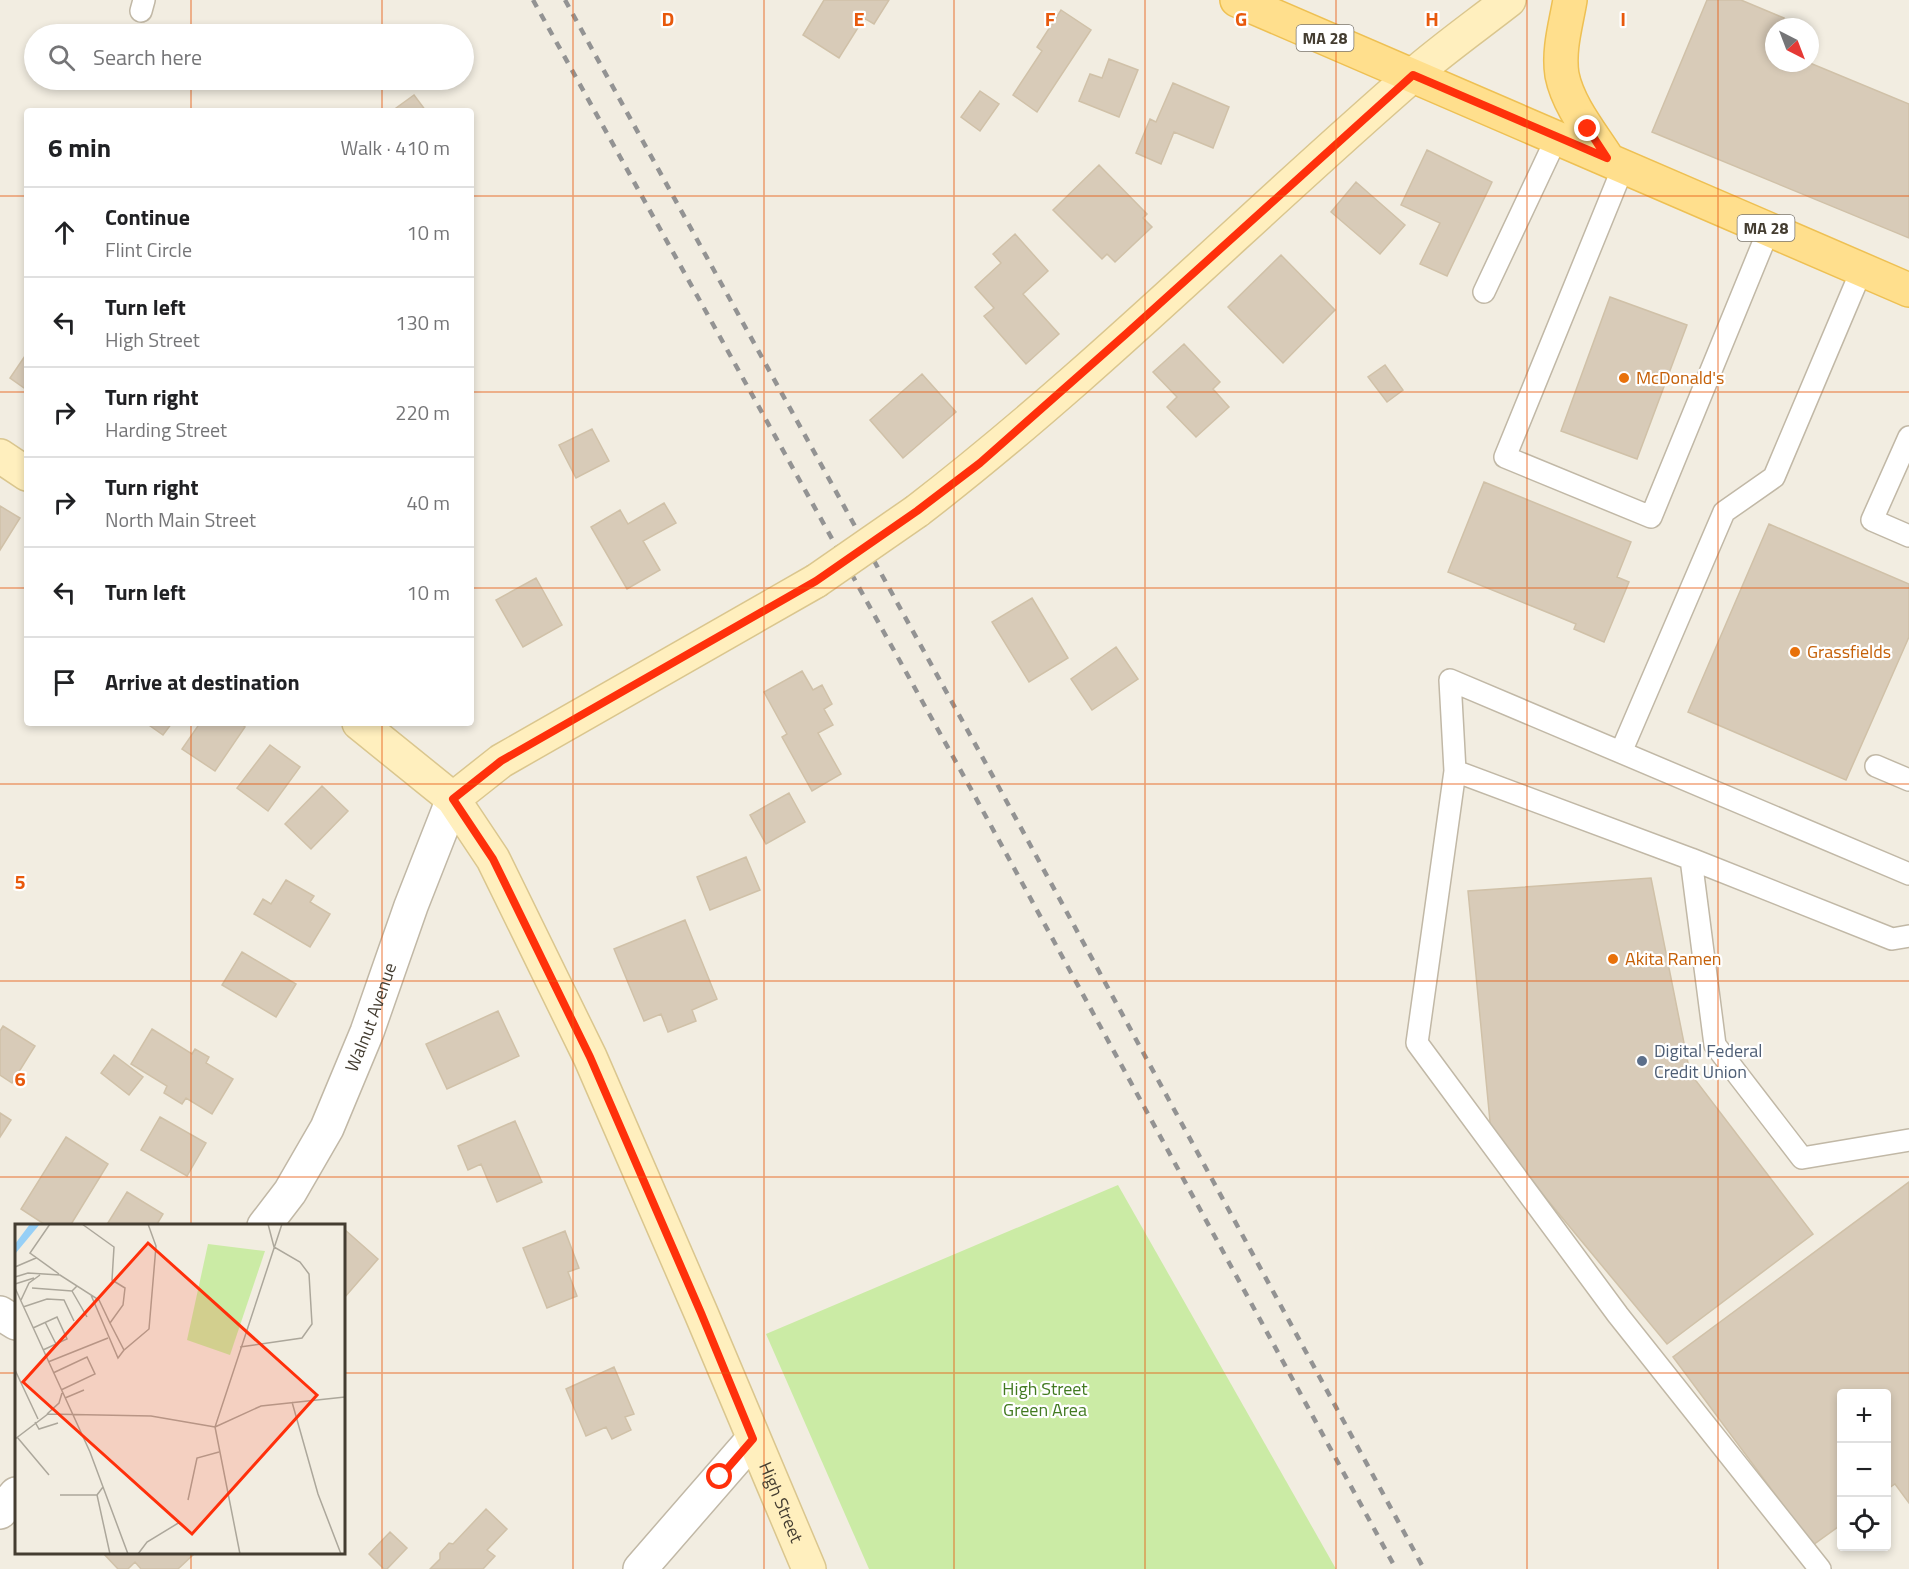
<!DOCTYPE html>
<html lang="en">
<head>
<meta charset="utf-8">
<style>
  :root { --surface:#fff; --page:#f6f6f6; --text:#202124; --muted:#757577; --line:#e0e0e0 }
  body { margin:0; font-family:"Titillium Web",sans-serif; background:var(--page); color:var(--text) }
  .controls { position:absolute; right:18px; bottom:18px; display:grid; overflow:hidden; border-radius:6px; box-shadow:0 3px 9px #0003 }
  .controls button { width:54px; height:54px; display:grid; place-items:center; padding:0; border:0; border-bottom:2px solid var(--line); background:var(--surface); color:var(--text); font:30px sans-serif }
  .compass { position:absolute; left:1765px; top:18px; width:54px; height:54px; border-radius:50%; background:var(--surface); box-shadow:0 3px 9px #0003; rotate:138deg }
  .stop { position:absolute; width:18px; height:18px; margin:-14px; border:4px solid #ff300b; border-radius:50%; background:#fff }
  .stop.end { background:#ff300b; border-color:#fff; box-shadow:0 2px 6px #0008 }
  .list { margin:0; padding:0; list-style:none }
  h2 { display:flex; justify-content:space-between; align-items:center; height:78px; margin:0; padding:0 24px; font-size:26px }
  h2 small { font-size:20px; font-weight:400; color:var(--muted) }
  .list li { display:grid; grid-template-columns:39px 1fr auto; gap:18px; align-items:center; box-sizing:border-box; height:90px; padding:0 24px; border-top:2px solid var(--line) }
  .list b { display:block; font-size:22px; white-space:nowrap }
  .list p { margin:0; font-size:20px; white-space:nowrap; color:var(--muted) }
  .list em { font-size:20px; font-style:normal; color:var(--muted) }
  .icon { flex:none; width:33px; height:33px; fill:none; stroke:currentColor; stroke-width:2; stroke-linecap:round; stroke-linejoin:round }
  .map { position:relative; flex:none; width:1909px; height:1569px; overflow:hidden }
  .search { position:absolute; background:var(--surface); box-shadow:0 3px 9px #0003; left:24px; top:24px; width:450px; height:66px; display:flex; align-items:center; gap:15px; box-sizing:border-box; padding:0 21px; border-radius:33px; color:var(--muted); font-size:22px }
  .panel { position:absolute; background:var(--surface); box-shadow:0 3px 9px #0003; left:24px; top:108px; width:450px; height:618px; border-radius:6px }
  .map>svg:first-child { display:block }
  .green { fill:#cbeba5 }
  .building { fill:#d8cbb8; stroke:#d0c1a8; stroke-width:1.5 }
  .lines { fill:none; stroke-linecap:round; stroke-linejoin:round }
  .lane-casing { stroke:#c1b8a6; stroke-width:24 }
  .street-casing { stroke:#c1b8a6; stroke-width:36 }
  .secondary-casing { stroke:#dac68e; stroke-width:36 }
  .primary-casing { stroke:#eec053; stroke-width:36 }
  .lane { stroke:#fff; stroke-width:21 }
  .street { stroke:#fff; stroke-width:33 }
  .secondary { stroke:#ffefbe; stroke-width:33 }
  .primary { stroke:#ffdf8d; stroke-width:33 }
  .rail { stroke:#939393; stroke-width:4.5; stroke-dasharray:8 8; stroke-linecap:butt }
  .secondary-bridge-casing { stroke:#dac68e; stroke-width:36; stroke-linecap:butt }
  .secondary-bridge { stroke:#ffefbe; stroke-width:33 }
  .route { stroke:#ff300b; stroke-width:8 }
  .grid { fill:none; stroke:#e8590c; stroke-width:1.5; stroke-opacity:0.55 }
  .food-dot { fill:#e8710a; stroke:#fff; stroke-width:2 }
  .service-dot { fill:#5c6f8a; stroke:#fff; stroke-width:2 }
  .labels { text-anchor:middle; stroke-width:4.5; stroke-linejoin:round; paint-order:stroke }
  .shield { fill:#fff; stroke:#7c776f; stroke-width:1.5 }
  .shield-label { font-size:16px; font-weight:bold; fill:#443d31 }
  .food-label { font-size:18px; fill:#c56008; stroke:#fff; text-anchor:start }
  .street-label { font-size:18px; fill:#443d31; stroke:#fff }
  .service-label { font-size:18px; fill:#4e5e75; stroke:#fff; text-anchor:start }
  .park-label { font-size:18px; fill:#427a21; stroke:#fff }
  .inset-road { fill:none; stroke:#aca79b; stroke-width:1.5 }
  .view { fill:#ff300b; fill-opacity:0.15; stroke:#ff300b; stroke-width:3 }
  .inset-edge { fill:none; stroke:#443d31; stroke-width:3 }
  .grid-label { font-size:20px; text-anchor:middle; font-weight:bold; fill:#e8590c; stroke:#fff; stroke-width:4.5; stroke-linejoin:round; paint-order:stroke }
</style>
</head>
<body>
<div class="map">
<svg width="1909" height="1569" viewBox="0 0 1909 1569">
  <rect width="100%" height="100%" fill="#f2ede1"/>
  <path class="green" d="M1118,1185L1336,1569H869L766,1334Z"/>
  <path class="building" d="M824,0H889L874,24L864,18L839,58L803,35Z
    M1707,0H1741L1784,18L1780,27H1774V40L1771,47L1774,48V63H1810L1909,104V238L1652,132Z
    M1061,10L1091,30L1037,112L1013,95L1042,51L1037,47Z
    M1109,59L1138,70L1119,117L1079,101L1090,74L1102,78Z
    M1173,83L1229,107L1213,148L1174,132L1161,164L1136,153L1150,119L1156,122Z
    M980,91L999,104L980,131L961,117Z
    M414,95L426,111H392Z
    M1427,150L1492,182L1447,276L1420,264L1440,223L1401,205Z
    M1099,165L1147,214L1143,218L1152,227L1115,262L1107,254L1102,259L1053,210Z
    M1356,182L1405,225L1380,254L1331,212Z
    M1015,234L1048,271L1023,294L1059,334L1026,364L984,316L994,308L975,287L1001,263L993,254Z
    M1281,255L1335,310L1283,363L1228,307Z
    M1610,297L1687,325L1637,459L1561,431Z
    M1184,344L1220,382L1213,389L1229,407L1196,437L1167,407L1177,397L1153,372Z
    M27,353V390L10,378Z
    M1385,365L1403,390L1387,402L1368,377Z
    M922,374L956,412L903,458L870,420Z
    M592,429L609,461L576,478L559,445Z
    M1484,482L1631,542L1617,577L1629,582L1604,642L1574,629L1576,624L1448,572Z
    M664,503L676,523L643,541L660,570L627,589L591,527L620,510L628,524Z
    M0,506L20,518L0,550Z
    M1769,524L1909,584V637L1846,780L1688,712Z
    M536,578L562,625L523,647L496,600Z
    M1032,598L1068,658L1029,682L992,622Z
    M1116,647L1138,679L1092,710L1071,679Z
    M802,671L813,690L822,685L832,704L824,709L833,725L818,733L841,774L812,791L782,737L787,734L764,692Z
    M146,723H172L163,735Z
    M200,723H240L245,727L215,771L182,749Z
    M270,745L300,767L268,811L237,788Z
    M322,786L348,811L311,849L285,824Z
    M789,793L805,822L766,844L750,815Z
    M746,857L760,890L710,910L697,877Z
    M1651,878L1690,1073L1813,1234L1667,1344L1491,1132L1468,891Z
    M286,880L314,896L310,902L330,914L310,947L254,914L263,899L271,904Z
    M685,920L717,999L692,1010L696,1021L668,1032L661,1014L644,1021L614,949Z
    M242,952L296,984L276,1017L222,985Z
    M498,1011L519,1056L447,1089L426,1044Z
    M3,1026L35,1046L12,1083L0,1075V1031Z
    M152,1029L192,1054L195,1049L209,1057L206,1063L233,1079L212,1114L186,1098L182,1104L164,1093L167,1086L131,1064Z
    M114,1055L143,1077L129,1095L101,1073Z
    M0,1113L11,1120L0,1137Z
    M160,1117L206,1143L187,1176L141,1150Z
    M515,1121L542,1182L497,1202L481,1164L468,1170L458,1146Z
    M66,1137L108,1164L70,1226H47L21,1209Z
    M1909,1182V1503L1895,1484L1886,1490V1394H1842V1524L1813,1545L1673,1357Z
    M127,1192L163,1214L156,1226H106Z
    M344,1229L378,1259L345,1297L344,1296Z
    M565,1231L579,1268L568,1272L577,1296L547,1308L523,1248Z
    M614,1367L634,1414L625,1417L631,1430L612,1439L606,1427L586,1436L566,1389Z
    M486,1509L507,1529L487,1550L495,1556L483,1569H430L440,1559V1553L449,1543L453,1544Z
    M390,1532L407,1548L387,1569H384L369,1554Z
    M102,1552H190L193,1555L178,1569H141L135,1562L128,1569H118Z"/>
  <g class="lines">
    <defs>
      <path id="lane" d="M141,11L144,0
        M1624,165L1505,457L1651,517L1769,229
        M1484,292L1557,137
        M1909,437L1872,520L1909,536
        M1621,752L1724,512L1774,477L1862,269
        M1876,766L1909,780
        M1455,771L1450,680L1909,874
        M1691,859L1455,771L1417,1043L1618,1315L1820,1569
        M1909,936L1892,939L1691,859L1715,1045L1802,1158L1909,1140"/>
      <g id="street">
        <path id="s1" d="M264,1226L290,1192L327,1128L367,1032L411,906L453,799"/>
        <path d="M0,1313L16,1323"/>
        <path d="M0,1512L16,1494"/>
        <path d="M640,1569L753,1439"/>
      </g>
      <g id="secondary">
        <path d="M0,456L27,474"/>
        <path d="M917,511C1091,377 1246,220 1412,76C1443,49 1477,25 1509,0"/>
        <path id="s2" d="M359,723L453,799L493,859L590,1057L701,1313L809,1569"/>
        <path d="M453,799L501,761L816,581"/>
      </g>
      <path id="primary" d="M1237,0L1909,290
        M1570,0C1566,24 1558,50 1562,75C1568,105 1591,133 1607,158"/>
    </defs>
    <use href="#lane" class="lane-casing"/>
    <use href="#street" class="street-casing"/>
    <use href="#secondary" class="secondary-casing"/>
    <use href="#primary" class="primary-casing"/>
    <use href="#lane" class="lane"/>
    <use href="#street" class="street"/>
    <use href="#secondary" class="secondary"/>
    <use href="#primary" class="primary"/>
    <path class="rail" d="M533,0L972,791L1396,1569
      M565,0L996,782L1424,1569"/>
    <defs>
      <path id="secondary-bridge" d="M816,581L917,511"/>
    </defs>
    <use href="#secondary-bridge" class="secondary-bridge-casing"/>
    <use href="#secondary-bridge" class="secondary-bridge"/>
  </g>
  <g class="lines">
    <path class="route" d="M720,1477L753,1439L701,1313L590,1057L493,859L453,799L501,761L816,581L917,511L980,463L1126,334L1413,75L1607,158L1588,129"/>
  </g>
  <path class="grid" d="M191,0V34M382,0V34M573,0V1569M764,0V1569M954,0V1569M1145,0V1569M1336,0V1569M1527,0V1569M1718,0V1569M191,80V111M382,80V111M0,196H27M471,196H1909M0,392H27M471,392H1909M0,588H27M471,588H1909M191,723V1226M382,723V1569M0,784H1909M0,981H1909M0,1177H1909M0,1373H16M344,1373H1909M191,1552V1569"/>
  <g class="food-dot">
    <circle cx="1624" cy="378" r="6"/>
    <circle cx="1795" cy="652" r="6"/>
    <circle cx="1613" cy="959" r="6"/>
  </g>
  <circle class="service-dot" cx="1642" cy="1061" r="6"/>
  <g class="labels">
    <g class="shield">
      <rect x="1296.5" y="25" width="57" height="26" rx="4.5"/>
      <rect x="1737.5" y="215" width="57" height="26" rx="4.5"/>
    </g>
    <g class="shield-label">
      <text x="1325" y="44">MA 28</text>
      <text x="1766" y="234">MA 28</text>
    </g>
    <g class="food-label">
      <text x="1636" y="384">McDonald's</text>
      <text x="1807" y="658">Grassfields</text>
      <text x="1625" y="965">Akita Ramen</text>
    </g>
    <g class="street-label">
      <text dy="6" stroke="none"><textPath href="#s1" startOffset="236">Walnut Avenue</textPath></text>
      <text dy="6" stroke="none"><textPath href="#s2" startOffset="898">High Street</textPath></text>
    </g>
    <g class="service-label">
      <text x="1654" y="1057">Digital Federal<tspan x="1654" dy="21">Credit Union</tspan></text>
    </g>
    <g class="park-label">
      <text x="1045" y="1395">High Street<tspan x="1045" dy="21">Green Area</tspan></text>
    </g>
  </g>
  <g transform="translate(15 1224)">
    <rect width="330" height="330" fill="#f2ede1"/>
    <path d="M193,20L250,27L215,131L172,116Z" fill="#cbeba5"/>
    <path d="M15,0H25L0,30V20Z" fill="#96cff6"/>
    <path class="inset-road" d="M35,0L15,29L44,50M0,43L21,34M0,53L13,49L45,51L84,76L95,99L108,81L110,64L97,56L99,23L67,0M0,60L19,54M0,64L75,228L113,330M17,64L57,67L62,62M57,67L72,93M76,71L103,134L109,126M6,76L14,59L25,51M8,83L32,75L49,76L59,97M30,98L41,120M95,99L109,126L134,105L141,22L133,0M18,104L42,93L52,115L28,126M225,123L287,114L297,100L294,50L285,38L259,23L253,0M33,138L93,114M0,146L23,195M38,149L72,133L80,150L46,166M50,174L69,166M277,178L303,270L326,330M32,190L44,179L47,169M20,198L24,205L43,199M200,203L246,182L330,173M2,213L34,251M0,215L33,190L136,192L200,203M88,263L82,271L95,330M45,271H82M173,276L182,234L204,228M123,330L132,318L165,298M225,330L200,203L267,0"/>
    <path class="view" d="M133,19L302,171L177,310L8,158Z"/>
    <rect width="330" height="330" class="inset-edge"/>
  </g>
  <g class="grid-label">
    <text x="668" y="26">D</text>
    <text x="859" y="26">E</text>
    <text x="1050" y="26">F</text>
    <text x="1241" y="26">G</text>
    <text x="1432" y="26">H</text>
    <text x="1623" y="26">I</text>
    <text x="20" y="889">5</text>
    <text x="20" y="1086">6</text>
  </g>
</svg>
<div class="controls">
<button>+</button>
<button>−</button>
<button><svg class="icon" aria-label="locate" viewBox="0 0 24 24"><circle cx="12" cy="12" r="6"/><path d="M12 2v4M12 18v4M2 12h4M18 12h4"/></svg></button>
</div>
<svg class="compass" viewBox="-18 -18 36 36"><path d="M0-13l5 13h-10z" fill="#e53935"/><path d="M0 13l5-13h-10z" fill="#757577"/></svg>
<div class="stop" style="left:720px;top:1477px"></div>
<div class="stop end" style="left:1588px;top:129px"></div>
<div class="search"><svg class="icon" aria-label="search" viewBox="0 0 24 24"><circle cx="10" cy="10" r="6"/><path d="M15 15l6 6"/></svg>Search here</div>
<section class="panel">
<h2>6 min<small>Walk · 410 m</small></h2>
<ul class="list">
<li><svg class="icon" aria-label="ahead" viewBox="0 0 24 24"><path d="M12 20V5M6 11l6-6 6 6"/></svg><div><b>Continue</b><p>Flint Circle</p></div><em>10 m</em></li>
<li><svg class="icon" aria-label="left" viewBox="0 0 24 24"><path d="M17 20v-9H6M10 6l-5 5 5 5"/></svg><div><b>Turn left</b><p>High Street</p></div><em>130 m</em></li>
<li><svg class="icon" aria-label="right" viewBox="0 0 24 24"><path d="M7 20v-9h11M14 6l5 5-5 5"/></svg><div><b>Turn right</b><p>Harding Street</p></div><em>220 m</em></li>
<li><svg class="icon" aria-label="right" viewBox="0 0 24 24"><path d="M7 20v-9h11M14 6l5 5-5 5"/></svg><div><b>Turn right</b><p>North Main Street</p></div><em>40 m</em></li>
<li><svg class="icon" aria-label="left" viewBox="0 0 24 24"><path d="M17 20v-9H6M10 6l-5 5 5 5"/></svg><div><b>Turn left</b></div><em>10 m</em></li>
<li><svg class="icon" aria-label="arrive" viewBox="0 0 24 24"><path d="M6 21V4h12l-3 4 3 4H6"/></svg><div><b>Arrive at destination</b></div></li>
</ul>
</section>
</div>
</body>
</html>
